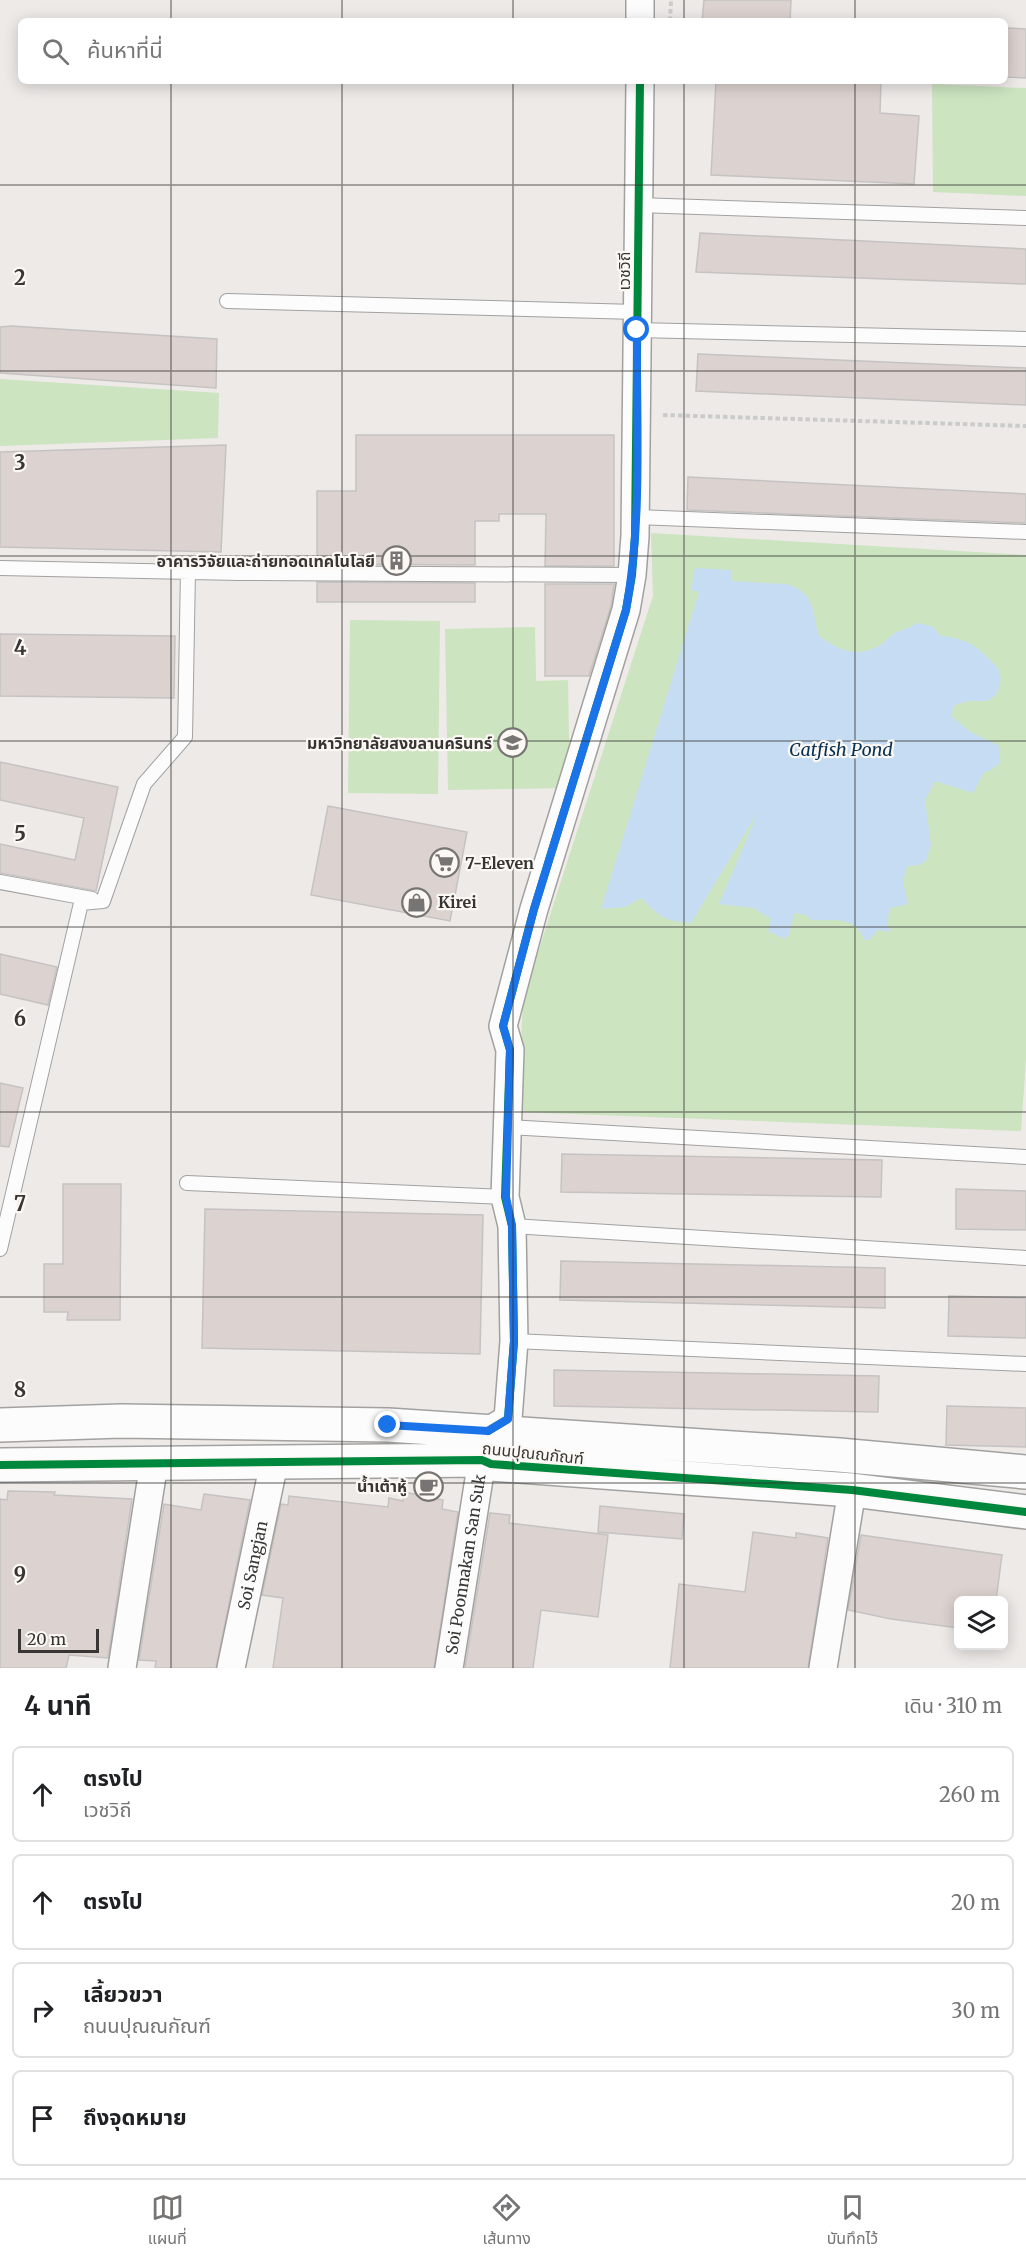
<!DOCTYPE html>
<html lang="th">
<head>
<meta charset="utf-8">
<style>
  :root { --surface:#fff; --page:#f6f6f6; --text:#202124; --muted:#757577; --line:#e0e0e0; --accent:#777573 }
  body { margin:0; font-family:Merriweather,"Noto Sans Thai",serif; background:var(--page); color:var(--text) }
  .controls { position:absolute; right:18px; bottom:18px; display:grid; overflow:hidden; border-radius:9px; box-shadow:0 3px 15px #0003 }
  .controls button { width:54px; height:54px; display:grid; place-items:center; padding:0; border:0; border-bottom:2px solid var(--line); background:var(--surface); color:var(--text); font:30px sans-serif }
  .scale { position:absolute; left:18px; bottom:15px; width:81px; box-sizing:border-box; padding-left:6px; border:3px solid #373634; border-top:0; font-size:16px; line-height:21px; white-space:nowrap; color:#373634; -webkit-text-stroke:4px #fcf8f4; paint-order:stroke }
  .stop { position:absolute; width:18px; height:18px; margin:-14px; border:4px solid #1a73e8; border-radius:50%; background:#fff }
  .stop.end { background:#1a73e8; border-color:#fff; box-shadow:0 2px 6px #0008 }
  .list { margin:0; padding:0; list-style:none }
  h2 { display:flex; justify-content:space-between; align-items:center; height:78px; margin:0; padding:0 24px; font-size:26px }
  h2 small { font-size:20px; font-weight:400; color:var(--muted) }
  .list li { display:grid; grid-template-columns:39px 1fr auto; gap:18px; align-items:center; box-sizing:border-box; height:96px; margin:0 12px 12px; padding:0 12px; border:2px solid var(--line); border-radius:9px }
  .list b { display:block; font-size:22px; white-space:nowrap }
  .list p { margin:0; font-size:20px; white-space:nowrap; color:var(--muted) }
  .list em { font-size:20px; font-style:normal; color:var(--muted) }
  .icon { flex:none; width:33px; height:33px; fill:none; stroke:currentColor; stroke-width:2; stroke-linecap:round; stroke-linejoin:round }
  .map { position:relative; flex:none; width:1026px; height:1668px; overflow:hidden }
  .search { position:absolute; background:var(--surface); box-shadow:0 3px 15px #0003; left:18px; right:18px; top:18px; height:66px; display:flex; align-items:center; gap:15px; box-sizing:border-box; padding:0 21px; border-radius:9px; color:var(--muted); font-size:22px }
  .sheet { height:510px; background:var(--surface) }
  nav { display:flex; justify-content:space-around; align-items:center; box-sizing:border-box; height:84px; border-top:2px solid var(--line); background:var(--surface); font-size:16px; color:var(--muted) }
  nav a { display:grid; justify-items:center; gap:3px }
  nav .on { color:var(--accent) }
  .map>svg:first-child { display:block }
  .green { fill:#cce4c0 }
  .water { fill:#c5dcf3 }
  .building { fill:#dcd2cf; stroke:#c5c3c2; stroke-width:1.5 }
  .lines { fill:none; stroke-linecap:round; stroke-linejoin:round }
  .service-casing { stroke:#a3a19f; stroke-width:16 }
  .minor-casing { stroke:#a3a19f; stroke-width:30 }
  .tertiary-casing { stroke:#a3a19f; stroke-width:36 }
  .path { stroke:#cbcbc9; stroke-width:4; stroke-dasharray:4.5 3; stroke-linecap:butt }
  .service { stroke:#fcfcfc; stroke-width:14 }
  .minor { stroke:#fcfcfc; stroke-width:27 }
  .tertiary { stroke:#fcfcfc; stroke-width:33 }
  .cycleway-casing { stroke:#fcf8f4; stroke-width:11 }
  .cycleway { stroke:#00873e; stroke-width:8 }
  .route { stroke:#1a73e8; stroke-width:8 }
  .grid { fill:none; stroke:#373634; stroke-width:1.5; stroke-opacity:0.55 }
  .labels { text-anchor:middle; stroke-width:4.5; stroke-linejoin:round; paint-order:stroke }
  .street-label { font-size:16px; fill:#373634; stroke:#fcf8f4 }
  .poi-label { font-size:16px; font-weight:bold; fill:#373634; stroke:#fcf8f4; text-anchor:end }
  .water-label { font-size:18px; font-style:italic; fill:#073155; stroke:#fcf8f4 }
  .grid-label { font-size:20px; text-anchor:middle; font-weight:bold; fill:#373634; stroke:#fcf8f4; stroke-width:4.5; stroke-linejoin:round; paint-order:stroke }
</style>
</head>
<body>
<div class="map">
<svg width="1026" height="1668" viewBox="0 0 1026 1668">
  <rect width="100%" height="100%" fill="#edeae8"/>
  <path class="green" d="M932,84L1026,88V196L933,192Z
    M0,379L219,393L218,438L0,446Z
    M651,533L1026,555V1060L1021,1131L518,1112L523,999L653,596Z
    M350,620L440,621L438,794L348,793Z
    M535,627L536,681L568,680L570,788L448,790L445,629Z"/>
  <path class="water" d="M695,568L732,570L731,581L787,584C815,593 812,611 819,636C839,650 856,659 880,645C886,642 890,635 895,633C903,628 906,631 916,623L932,626L941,636C959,638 972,642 984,654C999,669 1006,673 996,695L987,701H967L953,706L952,717L972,733L998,745L1000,750L999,764L989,771L984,772L973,793L935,781L925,800L931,845L926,861L919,865L907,866L903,882L908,904L890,908L887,925L892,932L878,930L869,940H864C856,915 832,921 811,920L806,915L797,913L794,914L789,935L784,939L768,931L771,919L753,908L719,904L758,812L691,923C663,921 659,916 641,898L625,907L601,909L699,592L691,590Z"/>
  <path class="building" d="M704,0H791L790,21H702Z
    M1005,28L1026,29V78L1005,77Z
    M716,81H881L880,113L919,116L914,184L711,175Z
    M700,233L1026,249V284L696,272Z
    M11,326L217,339L216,388L0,373V327Z
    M698,354L1026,368V405L696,391Z
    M356,435H614V566H545L546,514H499V521H475V565L317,564V491H356Z
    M226,445L221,552L0,547V452Z
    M688,477L1026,494V523L687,510Z
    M317,582L475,583V602H317Z
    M545,584H614L611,606L589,676H545Z
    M0,634L175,636L174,698L0,696Z
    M0,762L118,787L96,891L0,873V844L75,860L84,818L0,800Z
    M328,806L467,832L450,921L311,895Z
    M0,954L57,967L48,1005L0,994Z
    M0,1083L23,1088L9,1147L0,1146Z
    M562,1154L882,1160L881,1197L561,1192Z
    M63,1184H121L120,1320H67L68,1312H44V1264H63Z
    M956,1189L1026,1191V1230L956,1229Z
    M205,1209L483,1215L480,1354L202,1348Z
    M561,1261L885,1268V1308L560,1300Z
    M949,1296L1026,1298V1338L948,1336Z
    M554,1370L879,1376L878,1412L554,1406Z
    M947,1406L1026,1408V1447L946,1445Z
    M8,1491L55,1492L54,1495L132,1499L108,1658L69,1655L66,1668H0V1499L7,1500Z
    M404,1492L443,1500L442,1509L458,1512L434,1668H273L283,1598L262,1595L281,1504L288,1505L289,1496L388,1507L389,1498L403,1501Z
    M204,1494L250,1500L216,1668H155L156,1661L139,1660L164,1504L201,1510Z
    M600,1506L684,1514L682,1539L598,1532Z
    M490,1513L510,1515L509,1523L608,1535L598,1617L541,1610L533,1668H465Z
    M753,1532L796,1538V1533L828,1538L808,1668H670L679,1584L745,1592Z
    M861,1535L1002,1555L996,1600H958V1628L891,1619L848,1610Z"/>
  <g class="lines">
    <defs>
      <path id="service" d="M638,205L1026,218
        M227,301L637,312
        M637,330L1026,339
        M636,517L1026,532
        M0,568L239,573L632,575
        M0,882L92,899
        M508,1127L1026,1157
        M187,1183L505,1197
        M512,1226L1026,1258
        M0,1249L81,903L103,901L144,784L185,737L188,570
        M514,1341L1026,1364"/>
      <g id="minor">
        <path d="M640,0V21"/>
        <path d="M488,1431L508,1419L514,1341L512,1226L505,1197L510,1050L503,1026L534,909L626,610L632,575L635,536L640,81"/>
        <path d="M122,1668L154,1463"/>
        <path id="s1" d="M231,1668L274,1463"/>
        <path id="s2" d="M449,1668L482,1460"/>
        <path d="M823,1668L852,1490"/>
      </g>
      <path id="tertiary" d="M0,1425L121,1421L388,1425L839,1455L1026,1472
        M0,1465L482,1460L491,1464L852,1490L1026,1512"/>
    </defs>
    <use href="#service" class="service-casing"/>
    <use href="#minor" class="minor-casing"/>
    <use href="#tertiary" class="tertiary-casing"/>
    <path class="path" d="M670,21L671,0
      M663,415L1026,426"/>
    <use href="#service" class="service"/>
    <use href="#minor" class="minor"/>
    <use href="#tertiary" class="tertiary"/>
    <defs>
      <path id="cycleway" d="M488,1431L508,1419L514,1341L512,1226L505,1197L510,1050L503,1026L534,909L626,610L632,575L635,536L640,81
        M0,1465L482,1460L491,1464L852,1490L1026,1512"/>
    </defs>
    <use href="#cycleway" class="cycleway-casing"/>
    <use href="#cycleway" class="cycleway"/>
  </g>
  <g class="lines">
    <path class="route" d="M388,1425L488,1431L508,1419L514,1341L512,1226L506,1197L510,1050L503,1026L534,909L626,610C643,519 636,423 637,330"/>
  </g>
  <path class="grid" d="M171,0V21M342,0V21M513,0V21M684,0V21M855,0V21M171,81V1668M342,81V1668M513,81V1668M684,81V1668M855,81V1668M0,185H1026M0,371H1026M0,556H1026M0,741H1026M0,927H1026M0,1112H1026M0,1297H1026M0,1483H1026"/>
  <defs>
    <symbol id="building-ring" viewBox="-11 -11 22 22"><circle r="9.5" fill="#fcf8f4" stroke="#777573" stroke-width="1.5"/><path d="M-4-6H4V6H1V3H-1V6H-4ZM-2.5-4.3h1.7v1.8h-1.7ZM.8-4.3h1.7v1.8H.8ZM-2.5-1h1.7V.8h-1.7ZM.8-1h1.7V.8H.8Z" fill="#777573"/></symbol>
    <symbol id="university-ring" viewBox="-11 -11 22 22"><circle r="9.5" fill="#fcf8f4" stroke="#777573" stroke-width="1.5"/><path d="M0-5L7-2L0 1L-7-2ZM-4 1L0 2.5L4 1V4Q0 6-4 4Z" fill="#777573"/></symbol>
    <symbol id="supermarket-ring" viewBox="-11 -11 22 22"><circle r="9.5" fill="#fcf8f4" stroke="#777573" stroke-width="1.5"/><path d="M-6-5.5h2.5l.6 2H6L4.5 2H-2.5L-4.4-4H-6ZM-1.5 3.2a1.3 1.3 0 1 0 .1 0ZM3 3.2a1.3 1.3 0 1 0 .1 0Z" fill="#777573"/></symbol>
    <symbol id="shop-ring" viewBox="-11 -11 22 22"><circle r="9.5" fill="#fcf8f4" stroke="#777573" stroke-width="1.5"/><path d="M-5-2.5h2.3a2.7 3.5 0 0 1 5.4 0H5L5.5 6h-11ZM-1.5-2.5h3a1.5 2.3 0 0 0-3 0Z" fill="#777573"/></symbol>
    <symbol id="cafe-ring" viewBox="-11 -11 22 22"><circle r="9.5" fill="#fcf8f4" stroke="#777573" stroke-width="1.5"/><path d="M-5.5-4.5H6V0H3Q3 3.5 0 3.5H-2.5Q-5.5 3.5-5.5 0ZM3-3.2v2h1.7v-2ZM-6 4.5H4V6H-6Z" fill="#777573"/></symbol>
  </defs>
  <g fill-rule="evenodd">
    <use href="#building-ring" x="380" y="544" width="33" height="33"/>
    <use href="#university-ring" x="496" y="726" width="33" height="33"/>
    <use href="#supermarket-ring" x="428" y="846" width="33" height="33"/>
    <use href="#shop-ring" x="400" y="886" width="33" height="33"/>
    <use href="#cafe-ring" x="412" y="1470" width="33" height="33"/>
  </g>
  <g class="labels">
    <g class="street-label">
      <text transform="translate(624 271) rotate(-90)" y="6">เวชวิถี</text>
      <text transform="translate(533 1453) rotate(6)" y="6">ถนนปุณณกัณฑ์</text>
      <text dy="6" stroke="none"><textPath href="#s2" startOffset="105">Soi Poonnakan San Suk</textPath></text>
      <text dy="6" stroke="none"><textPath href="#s1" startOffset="105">Soi Sangjan</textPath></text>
    </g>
    <g class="poi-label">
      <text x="375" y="567">อาคารวิจัยและถ่ายทอดเทคโนโลยี</text>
      <text x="492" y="749">มหาวิทยาลัยสงขลานครินทร์</text>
      <text x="465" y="869" text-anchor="start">7-Eleven</text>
      <text x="438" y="908" text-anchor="start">Kirei</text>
      <text x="407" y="1492">น้ำเต้าหู้</text>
    </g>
    <g class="water-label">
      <text x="841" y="756">Catfish Pond</text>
    </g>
  </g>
  <g class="grid-label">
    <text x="20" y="285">2</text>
    <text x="20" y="470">3</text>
    <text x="20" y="655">4</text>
    <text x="20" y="841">5</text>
    <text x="20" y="1026">6</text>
    <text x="20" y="1211">7</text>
    <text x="20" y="1397">8</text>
    <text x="20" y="1582">9</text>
  </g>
</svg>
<div class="controls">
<button><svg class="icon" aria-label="layers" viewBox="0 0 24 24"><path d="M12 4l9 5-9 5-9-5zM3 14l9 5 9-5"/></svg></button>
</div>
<div class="scale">20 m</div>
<div class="stop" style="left:637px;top:330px"></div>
<div class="stop end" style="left:388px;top:1425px"></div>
<div class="search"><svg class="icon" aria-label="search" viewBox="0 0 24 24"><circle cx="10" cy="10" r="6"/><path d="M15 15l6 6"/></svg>ค้นหาที่นี่</div>
</div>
<section class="sheet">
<h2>4 นาที<small>เดิน · 310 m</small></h2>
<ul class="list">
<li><svg class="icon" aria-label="ahead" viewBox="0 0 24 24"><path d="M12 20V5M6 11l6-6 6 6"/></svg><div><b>ตรงไป</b><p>เวชวิถี</p></div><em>260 m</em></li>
<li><svg class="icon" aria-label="ahead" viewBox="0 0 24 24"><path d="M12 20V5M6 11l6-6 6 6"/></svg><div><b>ตรงไป</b></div><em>20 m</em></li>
<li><svg class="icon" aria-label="right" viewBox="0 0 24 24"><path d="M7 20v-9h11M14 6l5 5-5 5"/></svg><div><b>เลี้ยวขวา</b><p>ถนนปุณณกัณฑ์</p></div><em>30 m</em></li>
<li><svg class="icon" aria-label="arrive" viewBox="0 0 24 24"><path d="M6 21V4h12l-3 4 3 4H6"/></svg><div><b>ถึงจุดหมาย</b></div></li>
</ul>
</section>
<nav>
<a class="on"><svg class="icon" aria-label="map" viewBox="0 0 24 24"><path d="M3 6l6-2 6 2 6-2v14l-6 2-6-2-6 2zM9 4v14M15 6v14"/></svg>แผนที่</a>
<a><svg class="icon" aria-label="directions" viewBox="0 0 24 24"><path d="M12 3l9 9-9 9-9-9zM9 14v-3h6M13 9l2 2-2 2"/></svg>เส้นทาง</a>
<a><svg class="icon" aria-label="saved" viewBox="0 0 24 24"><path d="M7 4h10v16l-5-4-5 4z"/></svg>บันทึกไว้</a>
</nav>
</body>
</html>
